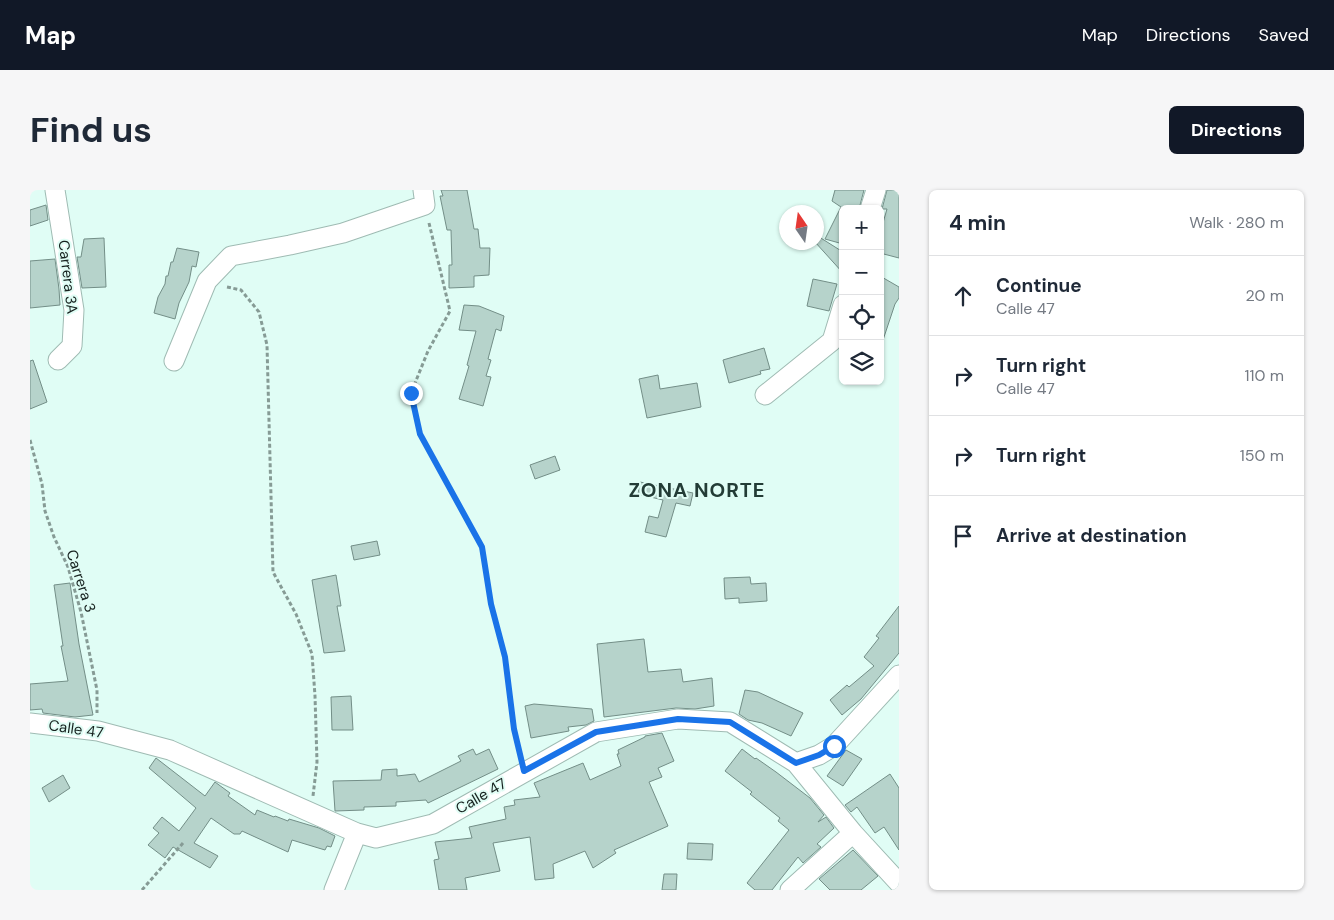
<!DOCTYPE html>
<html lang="en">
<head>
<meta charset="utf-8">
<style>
  :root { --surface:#fff; --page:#f6f6f7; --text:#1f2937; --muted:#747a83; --line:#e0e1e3; --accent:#111827 }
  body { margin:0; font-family:"DM Sans",sans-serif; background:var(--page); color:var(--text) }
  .controls { position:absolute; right:15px; top:15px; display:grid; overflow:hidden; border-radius:8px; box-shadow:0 1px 4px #0004 }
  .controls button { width:45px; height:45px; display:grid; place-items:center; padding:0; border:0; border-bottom:1px solid var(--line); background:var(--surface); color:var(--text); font:25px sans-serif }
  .compass { position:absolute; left:749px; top:15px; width:45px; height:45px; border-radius:50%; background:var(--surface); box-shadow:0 1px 4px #0004; rotate:347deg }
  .stop { position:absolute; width:15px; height:15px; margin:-11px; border:4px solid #1a73e8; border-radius:50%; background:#fff }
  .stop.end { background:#1a73e8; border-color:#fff; box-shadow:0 1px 5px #0008 }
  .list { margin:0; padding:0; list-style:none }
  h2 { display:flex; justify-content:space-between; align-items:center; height:65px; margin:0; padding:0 20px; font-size:21px }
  h2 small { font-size:16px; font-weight:400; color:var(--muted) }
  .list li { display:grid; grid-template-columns:32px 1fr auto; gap:15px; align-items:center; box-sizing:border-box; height:80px; padding:0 20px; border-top:1px solid var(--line) }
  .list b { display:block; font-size:19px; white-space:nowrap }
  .list p { margin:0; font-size:16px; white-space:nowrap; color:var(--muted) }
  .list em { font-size:16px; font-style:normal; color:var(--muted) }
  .icon { flex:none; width:28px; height:28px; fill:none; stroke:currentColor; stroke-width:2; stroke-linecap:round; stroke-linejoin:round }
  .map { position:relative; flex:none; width:869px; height:700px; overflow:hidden; border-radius:8px }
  header { display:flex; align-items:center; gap:30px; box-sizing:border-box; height:70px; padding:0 25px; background:var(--accent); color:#fff }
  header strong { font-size:24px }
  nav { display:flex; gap:28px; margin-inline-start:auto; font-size:18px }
  .intro { display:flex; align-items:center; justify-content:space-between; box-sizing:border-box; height:120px; padding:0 30px }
  h1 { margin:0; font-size:35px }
  .button { padding:12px 22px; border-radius:8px; background:var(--accent); color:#fff; font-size:18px; font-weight:700 }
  main { display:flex; gap:30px; padding:0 30px }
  aside { flex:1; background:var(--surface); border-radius:8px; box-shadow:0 1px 4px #0004 }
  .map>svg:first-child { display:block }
  .building { fill:#b6d3cb; stroke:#738e87 }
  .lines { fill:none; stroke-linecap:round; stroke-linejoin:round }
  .minor-casing { stroke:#9fbbb3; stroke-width:21 }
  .path { stroke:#869b95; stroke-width:3; stroke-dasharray:4 2.5; stroke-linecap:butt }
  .minor { stroke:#fff; stroke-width:19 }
  .route { stroke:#1a73e8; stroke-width:6 }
  .labels { text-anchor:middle; stroke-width:4; stroke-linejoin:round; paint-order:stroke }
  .street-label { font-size:15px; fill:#16211e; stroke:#e0fdf5 }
  .district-label { font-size:20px; font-weight:bold; letter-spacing:1px; fill:#233c36; stroke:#e0fdf5 }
</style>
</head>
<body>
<header>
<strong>Map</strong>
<nav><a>Map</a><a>Directions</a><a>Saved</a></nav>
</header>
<div class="intro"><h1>Find us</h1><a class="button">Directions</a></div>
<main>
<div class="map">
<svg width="869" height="700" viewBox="0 0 869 700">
  <rect width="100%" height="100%" fill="#e0fdf5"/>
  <path class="building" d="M411,0H437L444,39H448L450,58H460L459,85L444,86V97L419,98V75H422L421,40H417L410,6H413Z
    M805,0H834L829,19L813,18V54L795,49L811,17L802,11Z
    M857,0H869V68L850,63V43L857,19H852Z
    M16,15L18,30L0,36V20Z
    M786,45L813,62V83L785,52H786Z
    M74,48L76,97L52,98L47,67H51L54,49Z
    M147,58L169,62L166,77L162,76L159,92L149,113L145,129L124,123L128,107L135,94L136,86H138L141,72H143Z
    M25,69L29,99L30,115L0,118V71Z
    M850,86L869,97V108L865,114L853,150L850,149Z
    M783,89L807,94L799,121L777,116Z
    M434,115L449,116L474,126L471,141L466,139L458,169L461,170L456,186L461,187L453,216L429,209L439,176L437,175L446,141L429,140Z
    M734,158L740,179L730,181L731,184L699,193L693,170Z
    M3,170L17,212L0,219V171Z
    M628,185L630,199L667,193L671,217L617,228L609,189Z
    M525,266L530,280L505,289L500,275Z
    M610,292L663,303L660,316L646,313L636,347L615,342L619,326L628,328L633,310L608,304Z
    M347,351L350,365L324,370L321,356Z
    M306,385L311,416H307L315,461L294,463L282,390Z
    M720,387L721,394L736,393L737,411L709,413V408L695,409L694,388Z
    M40,393L49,454L63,525L45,527L13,523L12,519L0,520V494L38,491L31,456H33L24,395Z
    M869,416V463L831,509L812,525L800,510L817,495L819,497L844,476L834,467L849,448L846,446Z
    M614,449L618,482L651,479L653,492L682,488L684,516L665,519L646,518L574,527L567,454Z
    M715,500L728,502L773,523L761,546L732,533L718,530L709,524Z
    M321,506L323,540H302L301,507Z
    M504,514L562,519L564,531L556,535L538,537L539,541L501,548L495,516Z
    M632,543L644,571L628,578L632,587L619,592L638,636L584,660L586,663L563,678L555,661L523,674L524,688L505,690L500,647L463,653L470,681L435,688L437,700H409L404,670L409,669L405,652L442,648L439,637L476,629L474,617L485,615L484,610L510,607L504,593L553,573L560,590L591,576L587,564H589L588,560L615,547V546Z
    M443,559L446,565L459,559L468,579L398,613L396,610L366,612V616L334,617V620L305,621L303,591L351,590L352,580L367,579V586L385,584L389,592L431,571L428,566Z
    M712,559L725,569L726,568L746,582L780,608L794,625L788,632L796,627L804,638L787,654L791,657L773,673L768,667L742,700H725L717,693L759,640L748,631L750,628L720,604L722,602L695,581Z
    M816,560L832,569L813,596L797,586Z
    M126,568L175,606L185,592L200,603L198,606L225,625L227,620L244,627L245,626L258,631L259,629L289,638L305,646L301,657L297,656L295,660L262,650L258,662L212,641L210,644H204L181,628L164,653L188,666L180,678L143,657L135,668L118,655L129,643L123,638L132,627L149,641L166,618L119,578Z
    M860,584L869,598V660L854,637L845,643L827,617L821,622L815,615Z
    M33,585L40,598L19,612L12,598Z
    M658,653L683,654L682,670L657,669Z
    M823,660L848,686L831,700H800L789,689Z
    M634,684H647L646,700H632Z"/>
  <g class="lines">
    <defs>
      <path id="minor" d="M25,0L44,120L42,156L28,170
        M840,19L846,0
        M144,171L177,91L201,66L260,55L313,43L395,15L393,0
        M735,205L802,151L813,115
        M0,533L68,541L140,560L327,643L346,648L403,634L566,542L648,529L700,532L766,573L789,565L804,556L869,485
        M766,573L823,643L869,693
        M304,700L327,643
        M760,700L823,643"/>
    </defs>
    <use href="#minor" class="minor-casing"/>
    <path class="path" d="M399,33L420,121L398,161L381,203L390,244L451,357L461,414L475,467L484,539L490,564
      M197,97L211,100L229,122L237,155L243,382L266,424L282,464L285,506L287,572L283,606
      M0,250L12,294L15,321L24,347L38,377L51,422L67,500V523
      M112,700L153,653"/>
    <use href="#minor" class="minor"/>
  </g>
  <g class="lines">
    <path class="route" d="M381,203L390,244L452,357L461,414L475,467L484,539L494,581L566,542L648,529L700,532L766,573L789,565L804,556"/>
  </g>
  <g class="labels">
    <g class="street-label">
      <text transform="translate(38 87) rotate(83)" y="5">Carrera 3A</text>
      <text transform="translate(51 391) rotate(72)" y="5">Carrera 3</text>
      <text transform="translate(46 539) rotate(8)" y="5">Calle 47</text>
      <text transform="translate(451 606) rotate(-30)" y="5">Calle 47</text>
    </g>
    <g class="district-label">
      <text x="667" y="307">ZONA NORTE</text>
    </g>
  </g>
</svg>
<div class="controls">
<button>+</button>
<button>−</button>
<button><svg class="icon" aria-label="locate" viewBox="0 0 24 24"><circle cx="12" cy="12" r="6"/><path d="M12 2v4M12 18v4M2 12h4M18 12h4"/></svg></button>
<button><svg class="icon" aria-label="layers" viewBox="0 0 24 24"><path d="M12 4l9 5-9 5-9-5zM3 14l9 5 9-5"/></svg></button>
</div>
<svg class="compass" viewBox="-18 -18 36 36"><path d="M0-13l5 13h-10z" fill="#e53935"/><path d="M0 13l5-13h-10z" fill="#747a83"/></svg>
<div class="stop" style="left:804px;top:556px"></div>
<div class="stop end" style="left:381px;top:203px"></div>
</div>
<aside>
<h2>4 min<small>Walk · 280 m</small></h2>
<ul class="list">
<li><svg class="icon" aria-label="ahead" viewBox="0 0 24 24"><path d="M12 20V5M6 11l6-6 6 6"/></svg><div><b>Continue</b><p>Calle 47</p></div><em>20 m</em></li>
<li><svg class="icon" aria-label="right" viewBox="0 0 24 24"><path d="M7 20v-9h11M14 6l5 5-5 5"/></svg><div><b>Turn right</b><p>Calle 47</p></div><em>110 m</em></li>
<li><svg class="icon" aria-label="right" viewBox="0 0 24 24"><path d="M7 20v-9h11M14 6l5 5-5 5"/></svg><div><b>Turn right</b></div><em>150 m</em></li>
<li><svg class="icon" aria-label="arrive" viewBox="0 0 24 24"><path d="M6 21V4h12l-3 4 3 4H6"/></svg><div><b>Arrive at destination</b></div></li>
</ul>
</aside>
</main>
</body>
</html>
